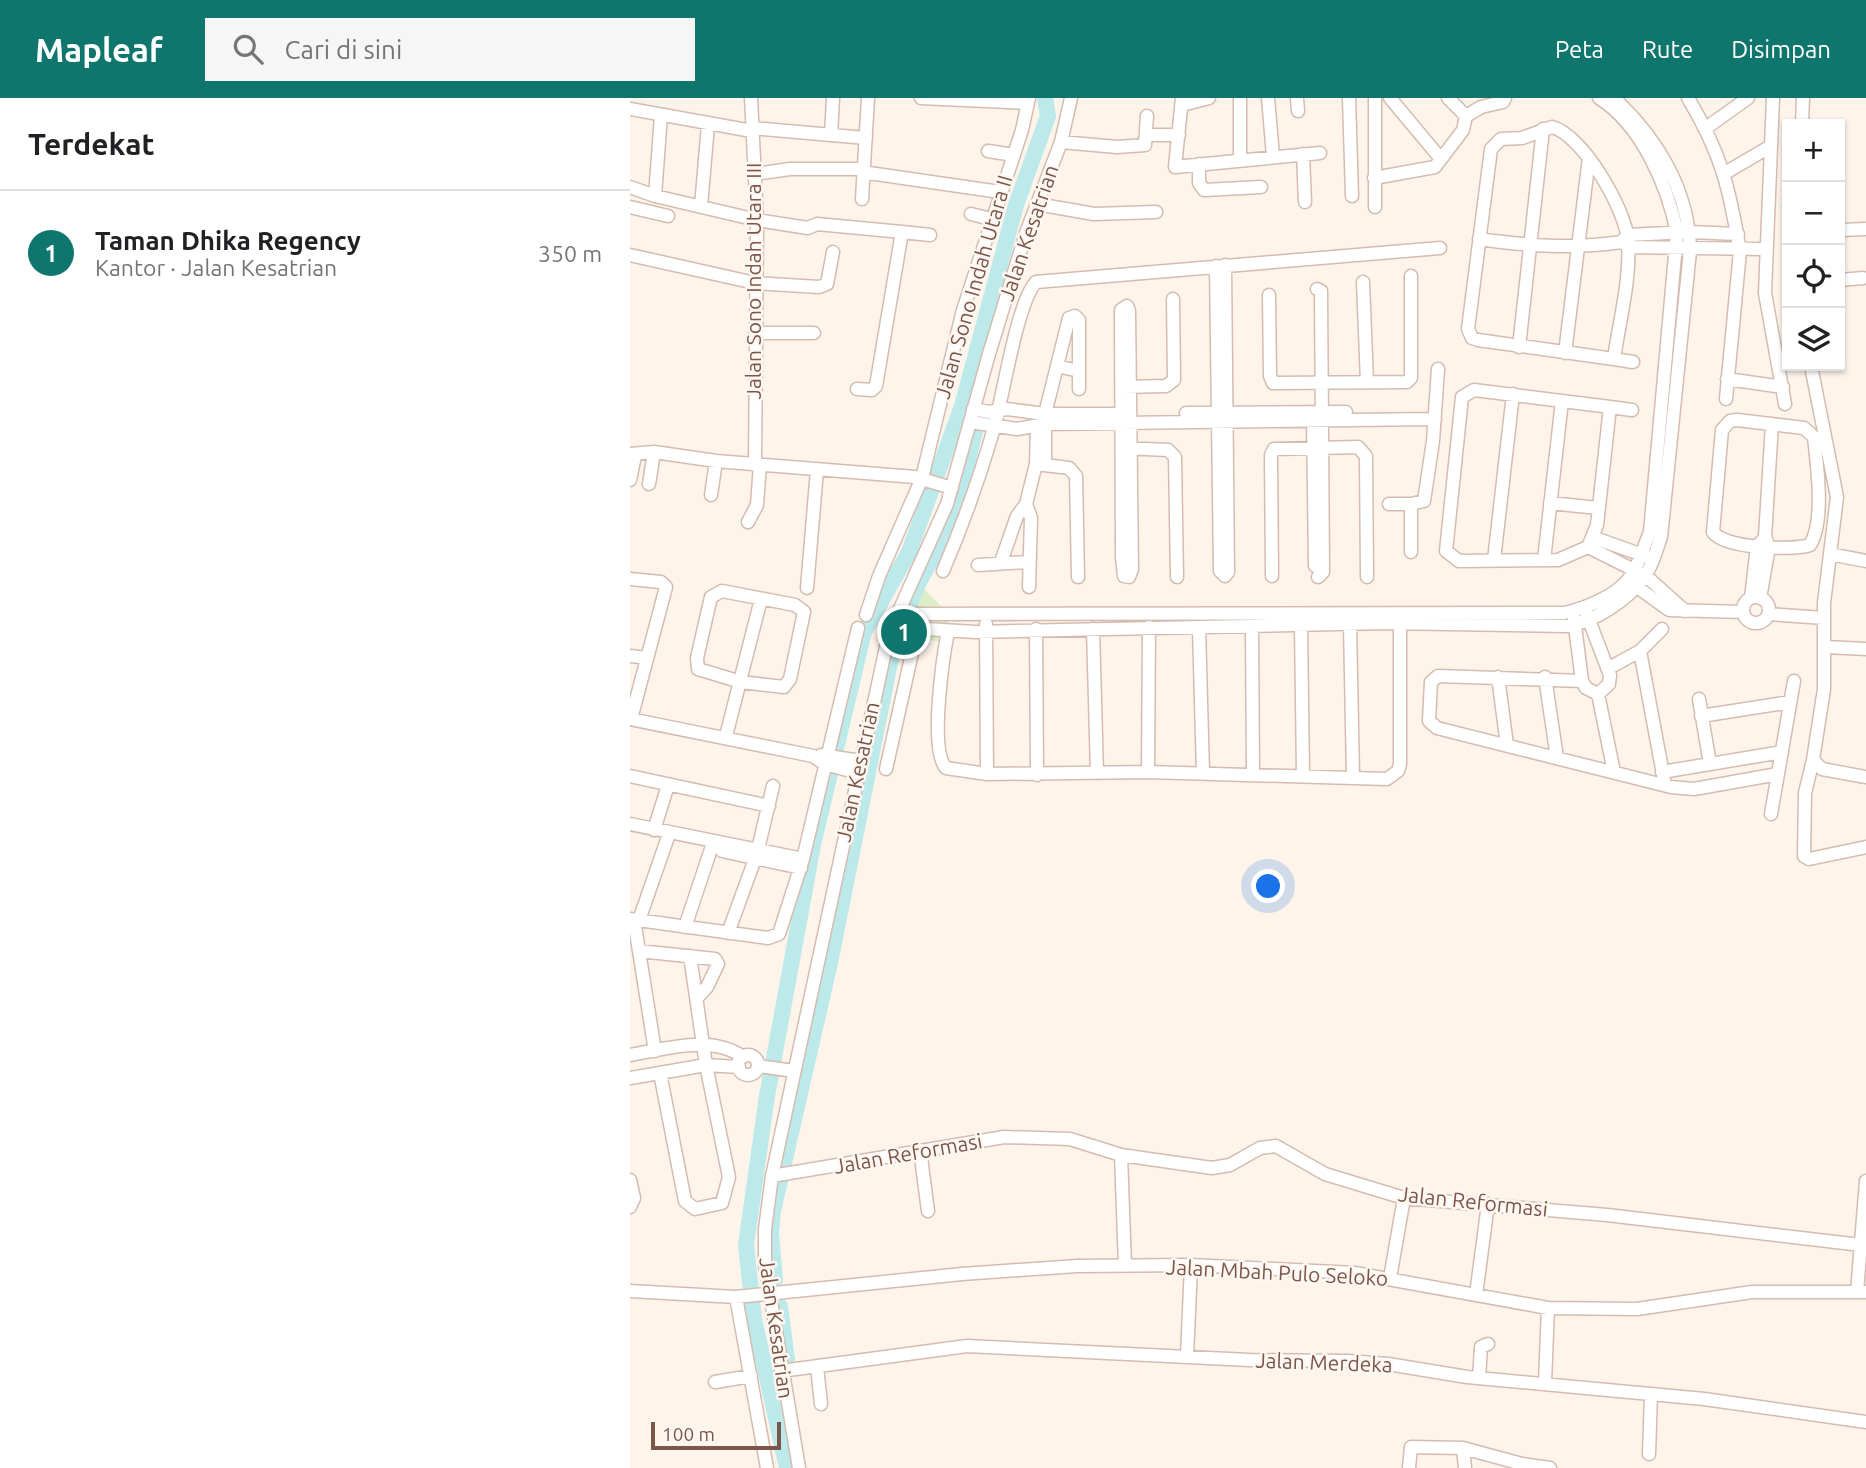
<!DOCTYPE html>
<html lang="id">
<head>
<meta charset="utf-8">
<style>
  :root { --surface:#fff; --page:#f6f6f6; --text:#202124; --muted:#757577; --line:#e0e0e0; --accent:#0f766e }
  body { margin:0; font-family:Ubuntu,sans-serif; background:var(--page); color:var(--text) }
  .controls { position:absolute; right:21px; top:21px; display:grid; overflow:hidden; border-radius:0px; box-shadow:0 2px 5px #0004 }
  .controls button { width:63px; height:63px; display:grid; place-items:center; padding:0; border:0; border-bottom:2px solid var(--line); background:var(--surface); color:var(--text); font:35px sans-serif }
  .scale { position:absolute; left:21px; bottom:18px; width:130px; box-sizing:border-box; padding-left:7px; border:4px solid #7c564a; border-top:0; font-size:19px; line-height:24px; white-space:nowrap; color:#7c564a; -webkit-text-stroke:5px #fff8f2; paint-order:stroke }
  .you { position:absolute; left:639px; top:789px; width:24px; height:24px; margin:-18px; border:5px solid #fff; border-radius:50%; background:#1a73e8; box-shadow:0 0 0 10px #1a73e833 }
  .badge { display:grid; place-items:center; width:46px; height:46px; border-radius:50%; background:var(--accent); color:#fff; font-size:23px; font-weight:700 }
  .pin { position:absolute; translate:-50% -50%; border:4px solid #fff; box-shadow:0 2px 7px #0006 }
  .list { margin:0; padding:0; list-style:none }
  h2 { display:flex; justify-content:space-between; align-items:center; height:91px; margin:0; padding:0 28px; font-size:30px }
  h2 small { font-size:23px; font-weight:400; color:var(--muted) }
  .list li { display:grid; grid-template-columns:46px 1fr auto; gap:21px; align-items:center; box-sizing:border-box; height:126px; padding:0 28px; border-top:2px solid var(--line) }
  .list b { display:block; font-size:26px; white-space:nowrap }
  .list p { margin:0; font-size:23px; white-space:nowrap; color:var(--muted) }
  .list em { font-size:23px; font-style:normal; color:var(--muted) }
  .icon { flex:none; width:38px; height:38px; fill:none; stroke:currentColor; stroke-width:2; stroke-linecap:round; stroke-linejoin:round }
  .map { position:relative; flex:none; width:1236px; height:1370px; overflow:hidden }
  header { display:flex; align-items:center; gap:42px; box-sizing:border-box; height:98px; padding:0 35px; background:var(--accent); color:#fff }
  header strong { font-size:33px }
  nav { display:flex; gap:38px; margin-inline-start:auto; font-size:24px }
  .search { width:490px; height:63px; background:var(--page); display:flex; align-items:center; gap:18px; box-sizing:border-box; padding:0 24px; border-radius:0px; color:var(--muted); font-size:26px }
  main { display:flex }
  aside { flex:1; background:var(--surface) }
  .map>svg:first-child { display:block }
  .green { fill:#dbeec7 }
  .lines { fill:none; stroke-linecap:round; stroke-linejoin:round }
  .river { stroke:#bce9ea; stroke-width:16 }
  .minor-casing { stroke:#d4bcb1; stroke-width:15 }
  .minor { stroke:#fff; stroke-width:12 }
  .labels { text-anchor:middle; stroke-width:5; stroke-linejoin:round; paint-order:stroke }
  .street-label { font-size:21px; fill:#7c564a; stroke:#fff8f2 }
</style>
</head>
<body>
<header>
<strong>Mapleaf</strong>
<div class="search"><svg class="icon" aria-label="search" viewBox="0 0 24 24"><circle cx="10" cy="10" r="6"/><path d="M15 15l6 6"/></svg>Cari di sini</div>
<nav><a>Peta</a><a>Rute</a><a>Disimpan</a></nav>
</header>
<main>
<aside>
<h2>Terdekat<small></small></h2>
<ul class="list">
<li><span class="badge">1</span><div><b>Taman Dhika Regency</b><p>Kantor · Jalan Kesatrian</p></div><em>350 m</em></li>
</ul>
</aside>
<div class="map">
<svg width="1236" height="1370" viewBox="0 0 1236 1370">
  <rect width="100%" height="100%" fill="#fef4ea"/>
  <path class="green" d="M285,482L320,517L317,545L260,535Z"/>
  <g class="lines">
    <path class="river" d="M145,1182L141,1135L143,1113L200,865L264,545L287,488L325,418L350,312
      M150,1208L157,1262
      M157,1370L124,1221L116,1147L137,998L183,747L234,534L279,454L332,308L386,107L418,18L415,0"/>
    <defs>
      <path id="minor" d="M121,0L127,122L125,367
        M291,0L398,5
        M552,0L545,69L690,55
        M610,0V61
        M638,0L643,58
        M667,0L668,13
        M719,0L722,98
        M760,0L811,61
        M818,0L836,18
        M1058,0C1092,57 1099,89 1110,153L1096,301
        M1143,0L1135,195L1155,306
        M552,7L579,0
        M0,11L122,33
        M1172,26L1173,0
        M922,29C953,37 996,112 998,143C1001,181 989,224 984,261L848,242L842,240L838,231L861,51L871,41L892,40Z
        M122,30L236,40
        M1076,30L1118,0
        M201,37L203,0
        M517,37H549
        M431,44L487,49L515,47L517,18
        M358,53L384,57
        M673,56L675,104
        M569,66V85L574,92L631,89
        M232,74L370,94
        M1095,75L1141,48
        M125,76L160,71H233
        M744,80L805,69L833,32L836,18L851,9L873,4L875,0
        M0,89L25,98L127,122L178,130L187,126L272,134L246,288L242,292L227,291
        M25,98L31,17
        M232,101L238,0
        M407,106L464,116L526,114
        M71,108L78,27
        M0,109L38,118
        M745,109V0
        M341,116L361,121
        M1210,132L1236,131
        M272,134L300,137
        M849,141C898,148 943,151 992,144L997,137L1059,134L1108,136
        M994,145L998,149L1135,151
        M0,157L125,185L189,189L197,186L203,154
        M586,168L590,473L595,478L598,474L595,167
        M1210,182L1233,180
        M733,184L737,284
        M687,191L691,193L693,474L688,479
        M639,197L640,278L643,285L777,284L781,280V178
        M497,208L499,213L502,471L499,479L494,478L492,459L491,212Z
        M125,235H184
        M889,249L913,31
        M935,255L959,60
        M984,261L1003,264
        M1181,268L1207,399L1194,505V591L1183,662L1192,671L1236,679
        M1097,281L1153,289
        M492,289L536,288L544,282L543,201
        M449,291V273
        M844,292L980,309L967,427L958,449L928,462L829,463L816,453L832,299Z
        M980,309L1002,312
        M343,311L359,314L377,311L415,316H492
        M556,315L716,314
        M683,318L685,468
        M1107,322L1174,330L1184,339C1187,367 1195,423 1180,447C1161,453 1093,450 1083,434L1092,332L1100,323Z
        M340,324L387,331L415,326L805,321
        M493,350L538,352L545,359L547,479
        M0,356L24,354L86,363L285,379L322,390
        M406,366L439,370L446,378L448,479
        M415,367V316L439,220L445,218L449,222V273L427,268
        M0,382L5,358
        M19,386L24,354
        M81,397L86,363
        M920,405L968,410
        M396,406L401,420L399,489
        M759,406H781
        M118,424L127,407L130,367
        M962,439L1018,459
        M958,449L1016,478L1055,513
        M781,454V406L794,403L803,343L808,271
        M1200,456L1236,463
        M864,462L883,296
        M914,462L932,303
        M371,464L387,418L396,406L406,366L407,328
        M348,467L398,464
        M313,473C333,426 350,379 364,330C373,299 387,204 406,184L810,150
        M642,478L641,357L644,351L728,349L736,358L737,479
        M0,481L31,484L36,489L1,621
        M1000,484L1039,512L1113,514
        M177,490L187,372
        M92,493L165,507L174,514L160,581L154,589L111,584L68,571L67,560L81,499Z
        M1113 512a13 13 0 1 1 26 0a13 13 0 1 1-26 0Z
        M1121,500L1127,448L1133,442
        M1130,500L1139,449L1135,439L1142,326
        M267,516L934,515C958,510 994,495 1005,471C1011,459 1015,446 1020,434L1047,135C1038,88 1011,26 969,0
        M1139,516L1194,520
        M236,517L249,478L292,380L333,212L392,32L399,0
        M944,520L952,583L956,590L968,596L979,586L980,577L957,517
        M356,526L357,676
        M720,527L723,678
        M671,528L673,677
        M261,529L346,534L756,525L937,528C964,524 998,502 1014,479C1023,468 1026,452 1031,439L1060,153C1059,92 1027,40 984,0
        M622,529L623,676
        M569,530L573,675
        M406,531L407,677
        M463,531L467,675
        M318,533C313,559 299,652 316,670L357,676L518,674L757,681L768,673L770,666V517
        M1196,549L1236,551
        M1010,553L1035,687
        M0,558L17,560
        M979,570L1010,553L1032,531
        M868,579L877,647
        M915,579L927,660
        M952,583L808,578L801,584L799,623L807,630L1041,689L1064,691L1148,676
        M968,596L984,674
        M1069,601L1080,666
        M1071,618L1160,604
        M0,621L183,658L195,666L228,675
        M96,638L131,501
        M191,657L231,663
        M1183,662L1175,695L1174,758L1179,761L1236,749
        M256,671L289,524
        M518,674L519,529
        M1032,674L1152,654
        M0,678L139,708
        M1141,716L1164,583
        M0,726L173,761
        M24,732L38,687
        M128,751L143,688
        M92,753L171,770
        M0,821L138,840L149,836L173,761L228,530
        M9,822L39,736
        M5,828L25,953
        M55,829L83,745
        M98,835L125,761
        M9,853L85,861L88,866L77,889L67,900
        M0,957C35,951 82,936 113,959
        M108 967a10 10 0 1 1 20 0a10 10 0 1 1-20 0Z
        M128,968L164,973
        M30,975L55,1103L65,1111L92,1105L99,1079L76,967L60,858
        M0,980L76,967L109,969
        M290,1052L298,1113
        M491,1057L495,1168
        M142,1078L374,1039L440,1041L491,1057L582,1070L600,1067L630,1050L646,1048L695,1076L774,1100L977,1117L1231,1147
        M0,1082L4,1100L0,1109
        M760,1180L774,1100
        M0,1193L106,1199L332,1176L447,1168L561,1167L725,1175L918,1210L1007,1211L1122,1194H1236
        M1227,1194L1236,1083
        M846,1197L858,1106
        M106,1199L137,1370
        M557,1259L561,1167
        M187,1269L191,1306
        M151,1273L337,1248L619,1262L717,1263L758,1266L837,1279L1074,1301L1236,1324
        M849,1280L851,1249L858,1246
        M85,1284L121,1278
        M915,1284L918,1210
        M833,1350L835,1370
        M1019,1356L1021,1296
        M169,1370L135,1167V1131L142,1078L259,535L317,406L359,256L396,135L431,44L441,0
        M779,1370L781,1349L833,1350L892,1366
        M892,1370V1366L920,1370"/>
    </defs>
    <use href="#minor" class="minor-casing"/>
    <use href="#minor" class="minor"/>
  </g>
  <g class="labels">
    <g class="street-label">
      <text transform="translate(399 135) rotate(-71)" y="7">Jalan Kesatrian</text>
      <text transform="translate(124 183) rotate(-90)" y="7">Jalan Sono Indah Utara III</text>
      <text transform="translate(344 189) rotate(-74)" y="7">Jalan Sono Indah Utara II</text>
      <text transform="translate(228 674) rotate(-78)" y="7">Jalan Kesatrian</text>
      <text transform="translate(278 1056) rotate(-10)" y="7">Jalan Reformasi</text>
      <text transform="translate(843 1104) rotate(6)" y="7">Jalan Reformasi</text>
      <text transform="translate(647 1175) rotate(3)" y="7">Jalan Mbah Pulo Seloko</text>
      <text transform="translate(146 1230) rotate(82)" y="7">Jalan Kesatrian</text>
      <text transform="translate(694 1265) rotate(2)" y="7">Jalan Merdeka</text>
    </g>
  </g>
</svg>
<div class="controls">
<button>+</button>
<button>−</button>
<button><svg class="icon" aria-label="locate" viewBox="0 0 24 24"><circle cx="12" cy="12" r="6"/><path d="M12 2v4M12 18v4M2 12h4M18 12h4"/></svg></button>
<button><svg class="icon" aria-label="layers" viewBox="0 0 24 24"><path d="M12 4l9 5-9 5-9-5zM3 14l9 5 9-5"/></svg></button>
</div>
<div class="scale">100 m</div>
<div class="you"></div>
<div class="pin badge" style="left:274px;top:534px">1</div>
</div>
</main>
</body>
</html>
